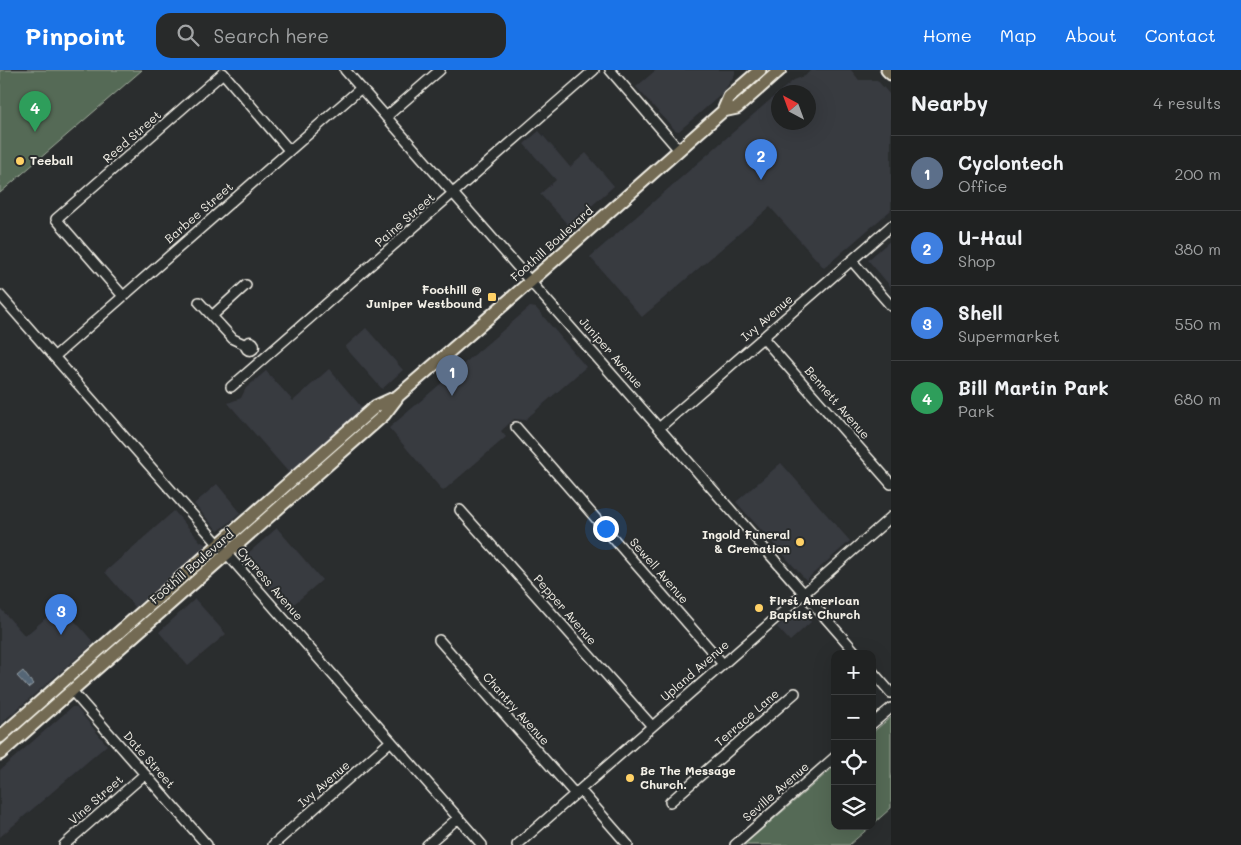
<!DOCTYPE html>
<html lang="en">
<head>
<meta charset="utf-8">
<style>
  :root { --surface:#202222; --page:#282a2a; --text:#f1f3f6; --muted:#a2a4a5; --line:#3d3f40; --accent:#1a73e8 }
  body { margin:0; font-family:Mali,sans-serif; background:var(--page); color:var(--text) }
  .controls { position:absolute; right:15px; bottom:15px; display:grid; overflow:hidden; border-radius:10px; box-shadow:0 5px 20px #0002 }
  .controls button { width:45px; height:45px; display:grid; place-items:center; padding:0; border:0; border-bottom:1px solid var(--line); background:var(--surface); color:var(--text); font:25px sans-serif }
  .compass { position:absolute; left:771px; top:15px; width:45px; height:45px; border-radius:50%; background:var(--surface); box-shadow:0 5px 20px #0002; rotate:319deg }
  .you { position:absolute; left:605px; top:458px; width:18px; height:18px; margin:-12px; border:4px solid #fff; border-radius:50%; background:#1a73e8; box-shadow:0 0 0 8px #1a73e833 }
  .badge { display:grid; place-items:center; width:32px; height:32px; border-radius:50%; background:var(--accent); color:#fff; font-size:16px; font-weight:700 }
  .pin { position:absolute; translate:-50% -41px; filter:drop-shadow(0 1px 2px #0008) }
  .pin::after { content:''; position:absolute; top:26px; width:18px; height:15px; background:inherit; clip-path:polygon(0 0,100% 0,50% 100%) }
  .list { margin:0; padding:0; list-style:none }
  h2 { display:flex; justify-content:space-between; align-items:center; height:65px; margin:0; padding:0 20px; font-size:21px }
  h2 small { font-size:16px; font-weight:400; color:var(--muted) }
  .list li { display:grid; grid-template-columns:32px 1fr auto; gap:15px; align-items:center; box-sizing:border-box; height:75px; padding:0 20px; border-top:1px solid var(--line) }
  .list b { display:block; font-size:19px; white-space:nowrap }
  .list p { margin:0; font-size:16px; white-space:nowrap; color:var(--muted) }
  .list em { font-size:16px; font-style:normal; color:var(--muted) }
  .icon { flex:none; width:28px; height:28px; fill:none; stroke:currentColor; stroke-width:2; stroke-linecap:round; stroke-linejoin:round }
  .map { position:relative; flex:none; width:891px; height:775px; overflow:hidden }
  header { display:flex; align-items:center; gap:30px; box-sizing:border-box; height:70px; padding:0 25px; background:var(--accent); color:#fff }
  header strong { font-size:24px }
  nav { display:flex; gap:28px; margin-inline-start:auto; font-size:18px }
  .search { width:350px; height:45px; background:var(--page); display:flex; align-items:center; gap:12px; box-sizing:border-box; padding:0 18px; border-radius:15px; color:var(--muted); font-size:19px }
  main { display:flex }
  aside { flex:1; background:var(--surface) }
  .map>svg:first-child { display:block }
  .built { fill:#383a41 }
  .green { fill:#546a56; stroke:#a4ae9f }
  .water { fill:#546676; stroke:#949ea4 }
  .lines { fill:none; stroke-linecap:round; stroke-linejoin:round }
  .minor-casing { stroke:#f4f1e8; stroke-width:12 }
  .major-casing { stroke:#f4f1e8; stroke-width:15 }
  .minor { stroke:#2a2d2e; stroke-width:9 }
  .major { stroke:#736b52; stroke-width:11 }
  .poi-dot { fill:#ffd166; stroke:#2a2d2e; stroke-width:2 }
  .labels { text-anchor:middle; stroke-width:4; stroke-linejoin:round; paint-order:stroke }
  .street-label { font-size:12px; fill:#f4f1e8; stroke:#2a2d2e }
  .poi-label { font-size:12px; font-weight:bold; fill:#f4f1e8; stroke:#2a2d2e; text-anchor:start }
</style>
</head>
<body>
<header>
<strong>Pinpoint</strong>
<div class="search"><svg class="icon" aria-label="search" viewBox="0 0 24 24"><circle cx="10" cy="10" r="6"/><path d="M15 15l6 6"/></svg>Search here</div>
<nav><a>Home</a><a>Map</a><a>About</a><a>Contact</a></nav>
</header>
<main>
<div class="map">
<svg width="891" height="775" viewBox="0 0 891 775">
  <rect width="100%" height="100%" fill="#2a2d2e"/>
  <filter id="ink" filterUnits="userSpaceOnUse"><feTurbulence type="fractalNoise" baseFrequency=".02" numOctaves="2"/><feDisplacementMap in="SourceGraphic" scale="10" xChannelSelector="R" yChannelSelector="G"/><feConvolveMatrix kernelMatrix="1 2 1 2 8 2 1 2 1" color-interpolation-filters="sRGB"/></filter>
  <g filter="url(#ink)">
    <path class="built" d="M656,0H735V4L723,23L679,61L675,60L636,17Z
      M811,0H851L859,10H877L891,26V140L824,198L770,137L642,247L590,187L778,23V52H808V22H779L794,10L805,6Z
      M539,61L570,97L586,83L614,116L569,156L540,124L556,110L524,74Z
      M891,170V217L868,190Z
      M530,237L536,238L586,297L525,350L514,349L501,361L506,367L443,421L389,358Z
      M366,258L403,300L382,319L345,277Z
      M329,299L363,339L290,404L228,333L241,328L246,318L266,301L293,331Z
      M781,393L850,471L806,510L736,432Z
      M217,414L241,443L220,460H217L194,434Z
      M174,441L200,471L205,474L204,478L135,537L105,502Z
      M277,458L322,510L287,540L246,491L245,488L246,485Z
      M195,529L226,564L188,596L159,562Z
      M61,535L94,573L0,654V538L25,566Z
      M794,542H803L811,552L790,571L777,557Z
      M72,637H76L107,675L0,767V700Z"/>
    <path class="green" d="M0,0H142L0,123Z
      M891,647V738L872,755V663Z
      M835,696V756H871L849,775H744Z"/>
    <path class="water" d="M23,601L33,614L28,618L17,606Z"/>
    <g class="lines">
      <defs>
        <path id="minor" d="M345,0L857,584
          M610,0L679,80
          M386,47L440,0
          M852,191L891,236
          M0,225L482,775
          M123,226L56,149L223,3L289,80
          M199,232L233,269L246,275
          M212,246L246,215
          M763,268L891,414
          M245.5 276a4.5 4.5 0 1 1 9 0a4.5 4.5 0 1 1-9 0Z
          M54,287L361,18
          M231,317L594,0
          M516,357L723,594
          M659,358L891,156
          M460,440L652,656
          M439,570L575,724
          M872,601L891,623
          M72,621L207,775
          M872,654L891,638
          M580,720L628,775
          M670,732L795,623
          M64,775L145,704
          M273,775L391,671
          M427,775L458,748
          M517,775L891,447
          M735,775L835,687"/>
        <path id="major" d="M887,0L891,4
          M723,41L737,38L780,0
          M0,667L376,336L398,326L531,211L723,41L729,27L760,0
          M0,684L384,345L397,328"/>
      </defs>
      <use href="#minor" class="minor-casing"/>
      <use href="#major" class="major-casing"/>
      <use href="#minor" class="minor"/>
      <use href="#major" class="major"/>
    </g>
  </g>
  <g class="poi-dot">
    <circle cx="20" cy="91" r="5"/>
    <rect x="487" y="222" width="10" height="10" rx="2.5"/>
    <circle cx="800" cy="472" r="5"/>
    <circle cx="759" cy="538" r="5"/>
    <circle cx="630" cy="708" r="5"/>
  </g>
  <g class="labels">
    <g class="street-label">
      <text transform="translate(132 67) rotate(-41)" y="4">Reed Street</text>
      <text transform="translate(199 143) rotate(-41)" y="4">Barbee Street</text>
      <text transform="translate(405 150) rotate(-41)" y="4">Paine Street</text>
      <text transform="translate(552 174) rotate(-42)" y="4">Foothill Boulevard</text>
      <text transform="translate(767 248) rotate(-41)" y="4">Ivy Avenue</text>
      <text transform="translate(611 283) rotate(49)" y="4">Juniper Avenue</text>
      <text transform="translate(837 333) rotate(49)" y="4">Bennett Avenue</text>
      <text transform="translate(192 497) rotate(-41)" y="4">Foothill Boulevard</text>
      <text transform="translate(659 501) rotate(49)" y="4">Sewell Avenue</text>
      <text transform="translate(270 514) rotate(49)" y="4">Cypress Avenue</text>
      <text transform="translate(565 540) rotate(49)" y="4">Pepper Avenue</text>
      <text transform="translate(695 601) rotate(-41)" y="4">Upland Avenue</text>
      <text transform="translate(516 639) rotate(48)" y="4">Chantry Avenue</text>
      <text transform="translate(747 648) rotate(-41)" y="4">Terrace Lane</text>
      <text transform="translate(149 690) rotate(49)" y="4">Date Street</text>
      <text transform="translate(324 714) rotate(-41)" y="4">Ivy Avenue</text>
      <text transform="translate(776 722) rotate(-41)" y="4">Seville Avenue</text>
      <text transform="translate(96 730) rotate(-41)" y="4">Vine Street</text>
    </g>
    <g class="poi-label">
      <text x="30" y="95">Teeball</text>
      <text x="482" y="224" text-anchor="end">Foothill @<tspan x="482" dy="14">Juniper Westbound</tspan></text>
      <text x="790" y="469" text-anchor="end">Ingold Funeral<tspan x="790" dy="14">&amp; Cremation</tspan></text>
      <text x="769" y="535">First American<tspan x="769" dy="14">Baptist Church</tspan></text>
      <text x="640" y="705">Be The Message<tspan x="640" dy="14">Church.</tspan></text>
    </g>
  </g>
</svg>
<div class="controls">
<button>+</button>
<button>−</button>
<button><svg class="icon" aria-label="locate" viewBox="0 0 24 24"><circle cx="12" cy="12" r="6"/><path d="M12 2v4M12 18v4M2 12h4M18 12h4"/></svg></button>
<button><svg class="icon" aria-label="layers" viewBox="0 0 24 24"><path d="M12 4l9 5-9 5-9-5zM3 14l9 5 9-5"/></svg></button>
</div>
<svg class="compass" viewBox="-18 -18 36 36"><path d="M0-13l5 13h-10z" fill="#e53935"/><path d="M0 13l5-13h-10z" fill="#a2a4a5"/></svg>
<div class="you"></div>
<div class="pin badge" style="left:452px;top:326px;background:#5c6f8a">1</div>
<div class="pin badge" style="left:761px;top:110px;background:#3f7fe0">2</div>
<div class="pin badge" style="left:61px;top:565px;background:#3f7fe0">3</div>
<div class="pin badge" style="left:35px;top:62px;background:#2e9e5b">4</div>
</div>
<aside>
<h2>Nearby<small>4 results</small></h2>
<ul class="list">
<li><span class="badge" style="background:#5c6f8a">1</span><div><b>Cyclontech</b><p>Office</p></div><em>200 m</em></li>
<li><span class="badge" style="background:#3f7fe0">2</span><div><b>U-Haul</b><p>Shop</p></div><em>380 m</em></li>
<li><span class="badge" style="background:#3f7fe0">3</span><div><b>Shell</b><p>Supermarket</p></div><em>550 m</em></li>
<li><span class="badge" style="background:#2e9e5b">4</span><div><b>Bill Martin Park</b><p>Park</p></div><em>680 m</em></li>
</ul>
</aside>
</main>
</body>
</html>
